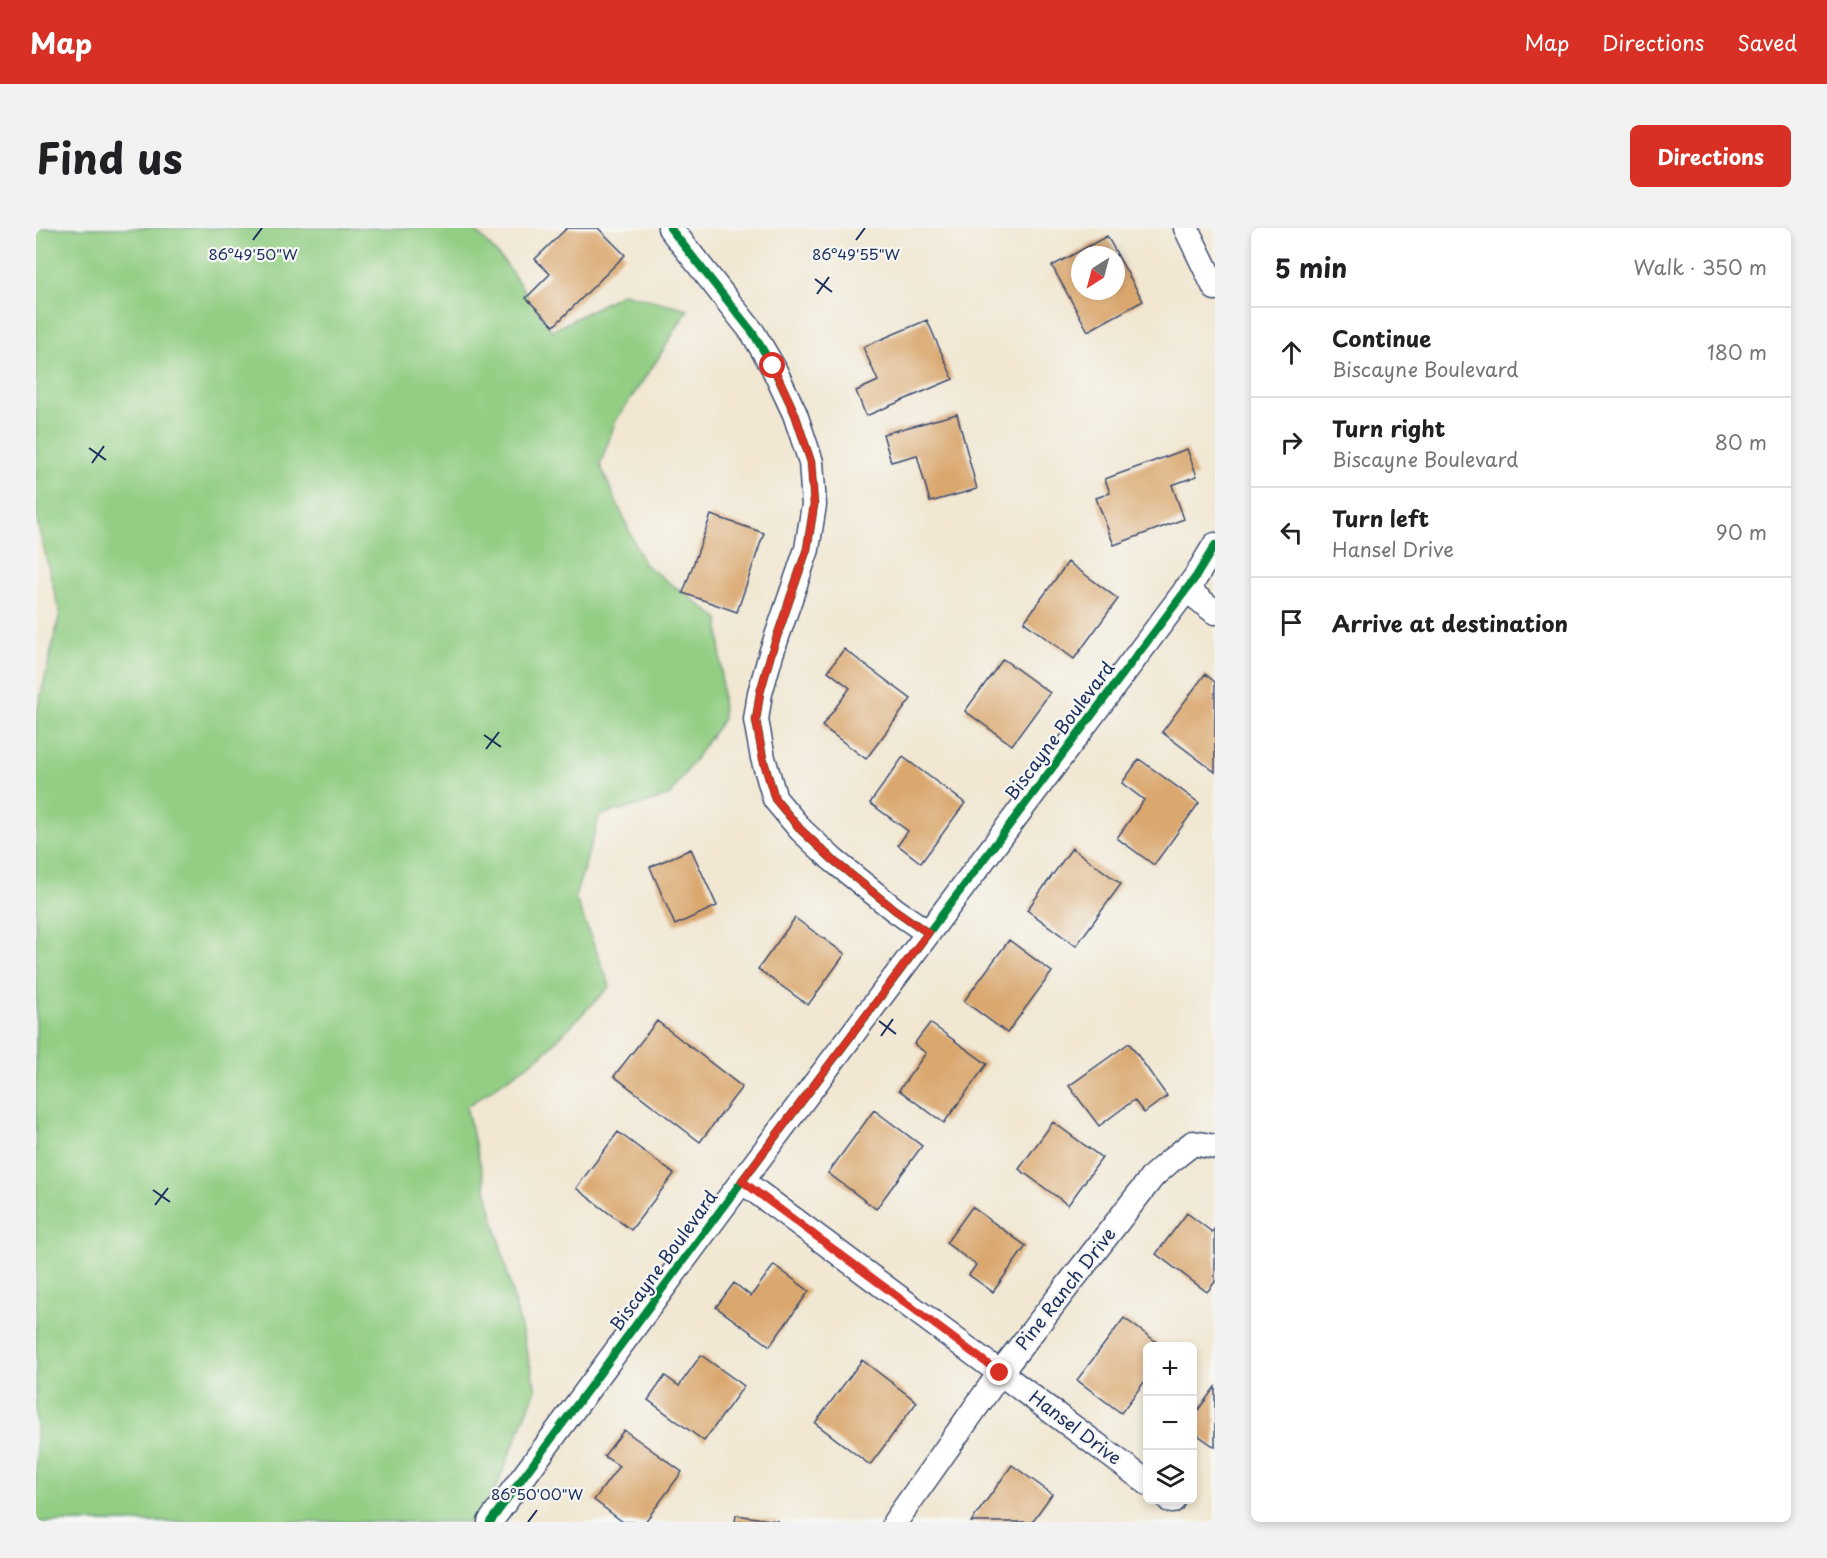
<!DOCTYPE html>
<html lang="en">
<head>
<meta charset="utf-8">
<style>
  :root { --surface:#fff; --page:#f2f2f2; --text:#202124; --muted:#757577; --line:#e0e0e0; --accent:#d93025 }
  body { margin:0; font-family:"Playpen Sans",sans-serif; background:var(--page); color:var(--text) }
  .controls { position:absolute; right:18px; bottom:18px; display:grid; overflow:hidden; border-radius:9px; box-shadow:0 3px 9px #0003 }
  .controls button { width:54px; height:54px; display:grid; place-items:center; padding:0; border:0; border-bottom:2px solid var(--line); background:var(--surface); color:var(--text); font:30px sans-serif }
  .compass { position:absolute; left:1035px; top:18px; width:54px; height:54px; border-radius:50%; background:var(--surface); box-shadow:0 3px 9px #0003; rotate:216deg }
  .stop { position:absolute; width:18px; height:18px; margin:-14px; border:4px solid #d93025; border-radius:50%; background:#fff }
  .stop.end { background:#d93025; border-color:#fff; box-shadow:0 2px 6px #0008 }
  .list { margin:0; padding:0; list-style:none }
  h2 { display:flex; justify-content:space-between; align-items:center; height:78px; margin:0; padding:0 24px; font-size:26px }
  h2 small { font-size:20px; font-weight:400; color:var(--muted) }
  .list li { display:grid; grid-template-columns:39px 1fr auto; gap:18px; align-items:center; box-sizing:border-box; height:90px; padding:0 24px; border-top:2px solid var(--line) }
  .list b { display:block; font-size:22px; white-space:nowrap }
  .list p { margin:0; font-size:20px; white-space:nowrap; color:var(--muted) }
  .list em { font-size:20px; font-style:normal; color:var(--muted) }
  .icon { flex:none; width:33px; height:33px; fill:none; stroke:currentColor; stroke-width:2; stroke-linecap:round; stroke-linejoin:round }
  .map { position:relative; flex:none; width:1179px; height:1294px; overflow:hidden; border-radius:9px }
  header { display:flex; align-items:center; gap:36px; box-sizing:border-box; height:84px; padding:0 30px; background:var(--accent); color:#fff }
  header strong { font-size:28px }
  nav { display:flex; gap:33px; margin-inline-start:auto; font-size:21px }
  .intro { display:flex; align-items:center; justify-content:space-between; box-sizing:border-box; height:144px; padding:0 36px }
  h1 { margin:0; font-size:42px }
  .button { padding:15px 27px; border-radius:9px; background:var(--accent); color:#fff; font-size:21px; font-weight:700 }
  main { display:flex; gap:36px; padding:0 36px }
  aside { flex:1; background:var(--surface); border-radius:9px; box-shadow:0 3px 9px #0003 }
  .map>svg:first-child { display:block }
  .green { fill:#92ce83; stroke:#567e70; stroke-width:1.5 }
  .building { fill:#daa76e; fill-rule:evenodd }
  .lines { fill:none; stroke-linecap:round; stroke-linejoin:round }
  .street-casing { stroke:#3b4b6f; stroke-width:27 }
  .street { stroke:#fff; stroke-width:24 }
  .cycleway-casing { stroke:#f6f6f2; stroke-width:11 }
  .cycleway { stroke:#00873e; stroke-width:8 }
  .route { stroke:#d93025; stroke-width:8 }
  .ticks { fill:none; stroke:#1b2f5e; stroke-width:2 }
  .labels { text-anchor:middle; stroke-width:4.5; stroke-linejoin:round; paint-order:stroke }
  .street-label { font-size:18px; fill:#1b2f5e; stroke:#f6f6f2 }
  .ticks-label { font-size:15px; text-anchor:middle; fill:#1b2f5e; stroke:#f6f6f2; stroke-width:4.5; stroke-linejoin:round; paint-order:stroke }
</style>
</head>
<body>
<header>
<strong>Map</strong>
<nav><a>Map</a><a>Directions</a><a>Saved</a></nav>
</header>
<div class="intro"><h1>Find us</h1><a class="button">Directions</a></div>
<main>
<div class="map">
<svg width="1179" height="1294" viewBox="0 0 1179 1294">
  <rect width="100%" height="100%" fill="#f6f6f2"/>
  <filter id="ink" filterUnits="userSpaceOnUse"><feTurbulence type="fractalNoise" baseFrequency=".0167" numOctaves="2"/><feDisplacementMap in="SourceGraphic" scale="12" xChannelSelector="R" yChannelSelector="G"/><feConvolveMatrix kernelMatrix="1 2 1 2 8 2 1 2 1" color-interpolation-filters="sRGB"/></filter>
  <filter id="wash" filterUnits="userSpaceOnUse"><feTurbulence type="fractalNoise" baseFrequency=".008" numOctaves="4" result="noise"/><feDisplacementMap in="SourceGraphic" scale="24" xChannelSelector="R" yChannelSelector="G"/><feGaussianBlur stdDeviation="1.35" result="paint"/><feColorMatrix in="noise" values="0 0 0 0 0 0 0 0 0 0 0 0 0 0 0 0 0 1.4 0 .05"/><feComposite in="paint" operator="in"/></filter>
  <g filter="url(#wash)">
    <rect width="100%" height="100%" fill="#f1e7d2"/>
    <path class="green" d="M0,0H437L470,36L516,103L587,65L652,81L621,132L580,192L564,237L608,336L683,391L687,491L634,567L612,575L564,587L539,669L574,758L506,827L430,879L500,1161L461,1258L436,1294H0V488L24,385L0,290Z"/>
    <g id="blocks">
      <path class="building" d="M531,0H562L589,27L518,98L490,70L514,46L499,31Z
        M1071,8L1107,73L1052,103L1016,38ZM1044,27H1080V63H1044Z
        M891,92L917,151L830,188L820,163L842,153L827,119Z
        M921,186L941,261L894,274L881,227L855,234L847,206Z
        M1151,221L1161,248L1136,257L1148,291L1078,317L1060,270L1074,265L1069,251Z
        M675,287L728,305L701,384L647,365Z
        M1032,334L1082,371L1038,431L988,394Z
        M808,421L875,471L830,531L786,498L814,460L792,443Z
        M967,431L1014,465L976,517L929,483Z
        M1169,446L1179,454V544L1126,504Z
        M867,529L929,575L885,635L862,617L872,603L834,575Z
        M1103,531L1163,575L1118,637L1081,610L1108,572L1086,555Z
        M1036,620L1085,656L1040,718L991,682Z
        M655,621L681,678L639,697L614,639Z
        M759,690L809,726L772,777L722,741Z
        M973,712L1016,744L971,805L928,773Z
        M621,793L706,859L664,914L578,848Z
        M894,795L951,836L908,895L863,862L890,825L878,816Z
        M1093,815L1131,868L1108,885L1098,872L1063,898L1033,858Z
        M838,882L886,918L840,981L792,945Z
        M1017,894L1066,930L1032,977L983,941Z
        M582,904L638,946L595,1002L540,960Z
        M936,979L990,1018L957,1064L933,1047L940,1037L910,1015Z
        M1151,985L1176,1004L1179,1000V1054L1171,1064L1120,1026Z
        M738,1037L773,1063L734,1118L680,1079L698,1055L715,1068Z
        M1088,1090L1126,1118H1112V1149L1085,1185L1041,1152Z
        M665,1127L708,1158L668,1213L612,1172L629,1148L643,1158Z
        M826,1132L881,1174L834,1237L779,1195Z
        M1179,1159V1219L1156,1203V1190Z
        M588,1202L646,1244L609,1294H587L558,1272L583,1238L568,1228Z
        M976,1237L1016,1266L996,1294H935Z
        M700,1287L742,1293V1294H699Z"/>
    </g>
  </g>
  <g filter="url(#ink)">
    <use href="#blocks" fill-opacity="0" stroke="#3b4b6f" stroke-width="1.5"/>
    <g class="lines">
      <defs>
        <path id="street" d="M634,0L717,105L737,139L759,186L775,234L778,277L771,321L735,426L724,465L720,492L727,530L739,571L765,602L797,632L859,682L892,705
          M1150,0L1179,60
          M1150,361L1179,384
          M706,953L1112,1255
          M1134,1272L1136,1273
          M454,1294L706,953L1159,350L1179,317
          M859,1294L964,1145L1117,948L1134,933L1157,915L1179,919"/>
      </defs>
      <use href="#street" class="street-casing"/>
      <use href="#street" class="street"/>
      <defs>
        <path id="cycleway" d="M634,0L717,105L737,139L759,186L775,234L778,277L771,321L735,426L724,465L720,492L727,530L739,571L765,602L797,632L859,682L892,705
          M454,1294L706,953L1159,350L1179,317"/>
      </defs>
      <use href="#cycleway" class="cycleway-casing"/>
      <use href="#cycleway" class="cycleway"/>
    </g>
  </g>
  <g class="lines" filter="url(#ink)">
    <path class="route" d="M737,138L759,186L775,234L778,277L771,321L735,426L724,465L720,492L727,531L739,571L765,602L797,632L859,682L892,705L706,953L964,1145"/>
  </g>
  <path class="ticks" d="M217,12L226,0M820,12L829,0M779,51L796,64M781,66L793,49M53,220L70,232M56,235L68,218M448,507L465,519M450,521L463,504M843,793L860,806M845,808L857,791M117,962L134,974M119,977L132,960M492,1294L501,1282"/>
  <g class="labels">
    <g class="street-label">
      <text transform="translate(1024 503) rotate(-53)" y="6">Biscayne Boulevard</text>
      <text transform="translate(628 1033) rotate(-54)" y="6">Biscayne Boulevard</text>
      <text transform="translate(1030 1061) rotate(-52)" y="6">Pine Ranch Drive</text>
      <text transform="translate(1039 1200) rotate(37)" y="6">Hansel Drive</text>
    </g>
  </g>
  <g class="ticks-label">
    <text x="217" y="32">86°49'50"W</text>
    <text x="820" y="32">86°49'55"W</text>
    <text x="501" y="1272">86°50'00"W</text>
  </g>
</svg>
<div class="controls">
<button>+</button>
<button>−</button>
<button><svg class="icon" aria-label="layers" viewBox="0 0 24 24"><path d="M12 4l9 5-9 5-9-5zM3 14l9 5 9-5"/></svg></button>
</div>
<svg class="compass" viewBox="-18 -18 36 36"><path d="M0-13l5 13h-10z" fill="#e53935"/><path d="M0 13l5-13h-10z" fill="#757577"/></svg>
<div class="stop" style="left:737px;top:138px"></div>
<div class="stop end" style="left:964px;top:1145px"></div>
</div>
<aside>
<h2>5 min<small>Walk · 350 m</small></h2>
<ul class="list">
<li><svg class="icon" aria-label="ahead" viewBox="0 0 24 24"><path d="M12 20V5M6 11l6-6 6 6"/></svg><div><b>Continue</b><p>Biscayne Boulevard</p></div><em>180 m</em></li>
<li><svg class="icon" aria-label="right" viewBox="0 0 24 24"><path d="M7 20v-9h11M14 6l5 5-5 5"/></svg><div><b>Turn right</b><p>Biscayne Boulevard</p></div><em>80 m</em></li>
<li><svg class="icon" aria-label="left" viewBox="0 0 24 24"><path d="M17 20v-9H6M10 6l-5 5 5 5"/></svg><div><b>Turn left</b><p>Hansel Drive</p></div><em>90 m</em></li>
<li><svg class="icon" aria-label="arrive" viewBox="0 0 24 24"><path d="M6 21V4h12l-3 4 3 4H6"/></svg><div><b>Arrive at destination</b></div></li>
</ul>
</aside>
</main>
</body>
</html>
